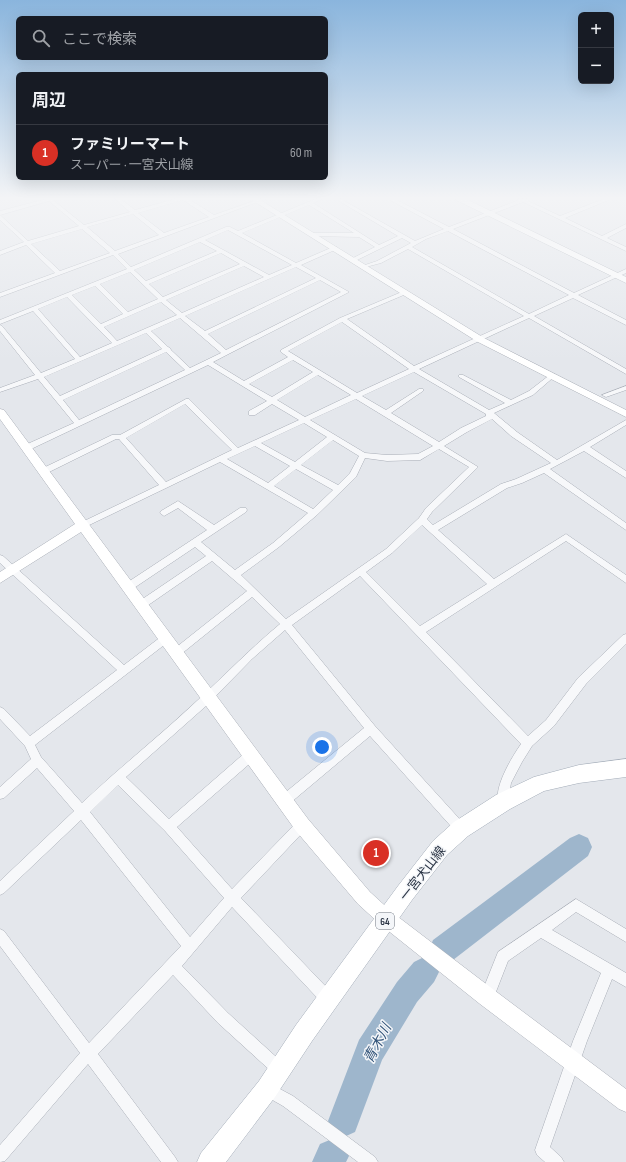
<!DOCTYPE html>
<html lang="ja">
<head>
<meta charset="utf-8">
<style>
  :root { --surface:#171b24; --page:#242831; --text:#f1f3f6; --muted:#9ea1a6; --line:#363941; --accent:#d93025 }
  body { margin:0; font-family:"Sofia Sans Condensed","Noto Sans JP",sans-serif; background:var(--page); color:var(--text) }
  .controls { position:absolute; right:12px; top:12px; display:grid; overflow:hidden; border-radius:6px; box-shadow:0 4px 16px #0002 }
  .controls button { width:36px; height:36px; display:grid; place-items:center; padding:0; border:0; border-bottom:1px solid var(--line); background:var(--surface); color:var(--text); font:20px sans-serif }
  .you { position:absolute; left:322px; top:747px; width:14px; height:14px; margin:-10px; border:3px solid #fff; border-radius:50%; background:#1a73e8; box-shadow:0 0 0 6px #1a73e833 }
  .badge { display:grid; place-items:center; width:26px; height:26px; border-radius:50%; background:var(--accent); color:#fff; font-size:13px; font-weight:700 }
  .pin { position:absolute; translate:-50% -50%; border:2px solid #fff; box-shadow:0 1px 4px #0006 }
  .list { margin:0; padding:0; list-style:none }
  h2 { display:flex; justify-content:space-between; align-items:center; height:52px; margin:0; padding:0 16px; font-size:17px }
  h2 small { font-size:13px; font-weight:400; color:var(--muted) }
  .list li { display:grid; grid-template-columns:26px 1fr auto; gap:12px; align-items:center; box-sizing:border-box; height:56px; padding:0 16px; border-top:1px solid var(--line) }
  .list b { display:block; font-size:15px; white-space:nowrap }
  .list p { margin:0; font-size:13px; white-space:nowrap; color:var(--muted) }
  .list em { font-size:13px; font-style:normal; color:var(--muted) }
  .icon { flex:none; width:22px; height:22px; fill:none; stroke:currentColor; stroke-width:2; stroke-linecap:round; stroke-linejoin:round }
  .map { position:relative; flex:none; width:626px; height:1162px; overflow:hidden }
  .search { position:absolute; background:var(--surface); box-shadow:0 4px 16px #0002; left:16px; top:16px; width:312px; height:44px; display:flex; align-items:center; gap:10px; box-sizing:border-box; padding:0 14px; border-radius:6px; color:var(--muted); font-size:15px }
  .panel { position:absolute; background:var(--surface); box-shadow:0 4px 16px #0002; left:16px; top:72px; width:312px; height:108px; border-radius:6px }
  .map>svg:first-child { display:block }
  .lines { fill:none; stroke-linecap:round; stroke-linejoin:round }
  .river { fill:#9eb6cc; fill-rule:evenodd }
  .street-casing { stroke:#a9aeb7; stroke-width:1 }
  .secondary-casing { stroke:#a9aeb7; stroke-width:1 }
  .primary-casing { stroke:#a3acb8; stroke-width:1 }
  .street { fill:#f7f8fa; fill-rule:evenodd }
  .secondary { fill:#fff; fill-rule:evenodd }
  .primary { fill:#fff; fill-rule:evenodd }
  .labels { text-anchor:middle; stroke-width:3; stroke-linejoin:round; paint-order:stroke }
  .shield { fill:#f4f6f9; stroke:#676f7b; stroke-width:1 }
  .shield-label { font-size:10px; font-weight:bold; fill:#2b3545 }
  .near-street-label { font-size:13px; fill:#2b3545; stroke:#f4f6f9 }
  .near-water-label { font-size:14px; font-style:italic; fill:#33557a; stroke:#f4f6f9 }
</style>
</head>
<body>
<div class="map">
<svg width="626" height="1162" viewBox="0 0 626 1162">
  <rect width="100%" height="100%" fill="#e4e7ec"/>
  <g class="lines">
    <path class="river" d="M579,834L588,838L592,847L588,856L453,960L443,964L433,960L429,950L433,940L570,838Z
      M424,957L434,962L439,972L434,982L417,1002L382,1060L355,1132L344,1137L333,1132L328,1121L359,1040L397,982L414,962Z
      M332,1139L344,1144L349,1156L346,1162H312L320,1144Z"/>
    <defs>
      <path id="street" d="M46,198H57L53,200L84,225L130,212L114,198H119L135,210L179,198H187L214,215L262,198H268L118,254L131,267L226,227H230L238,231L318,198H324L313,203L379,245L398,236L334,198H339L415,241L444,229L388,199V198H393L449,227L519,200L517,199L520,198L523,199L532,198L528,201L560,216L606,198H611V199L565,218L602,236L626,224V228L607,238L626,247V251L523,202L453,229L574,293L626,269V273L578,295L626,320V325L573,298L534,316L626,369V374L529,318L419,369L489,410L505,403L459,377V375H463L511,400L529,391L551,374H555V376L533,395L494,413L517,432L557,460L626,420V425L590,447L626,471V478L584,451L550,469L626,523V530L544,473L522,483L507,488L438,530L494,579L566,534L626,575V583L566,541L426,632L528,736L546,720L578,678L623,635L626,634V644L586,684L554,726L532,746L522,762L511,783L507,806L503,808L499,806C492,789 512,757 521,744L360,576L292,625L375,726L465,825L467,829L465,833L461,835L457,833L370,736L289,804L285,805L281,804L279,800L281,796L364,728L285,630L252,659L206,706L126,777L169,819L247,751L251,750L255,751L256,755L255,759L177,827L232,889L298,821L302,819L306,821L308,825L306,829L241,898L333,994L335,999L333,1004L328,1006L323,1004L232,907L182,966L228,1013L284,1064L286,1069L284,1074L279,1076L274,1074L218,1023L173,975L98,1054L175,1157L178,1162H161L88,1064L5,1161L0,1162V1145L80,1053L0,946V929L4,931L89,1043L181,946L81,820L4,893L0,895V881L74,811L37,768L4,798L0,799V787L31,759L25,746L0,719V707L4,709L30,736L117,670L0,563V555L3,556L124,665L162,636L165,635L168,636L170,639L168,642L35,745L41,757L82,803C120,767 161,735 199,699C226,674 251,648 280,624L252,597L180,655L177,656L174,655L172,652L174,649L247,591L212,561L144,608H138L136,605L138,602L206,556L195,547L131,590H125L123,587L125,584L207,530L178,508L164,516L160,513L161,511L178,501L214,525L240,508H246L247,510L246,512L201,542L235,570L273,543L308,513L220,462L83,528L80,527L79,525L80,523L159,485L119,439H116L47,473L44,474L40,471L41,469L112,435H120L186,399H189L238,448L299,420L272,404L255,415H249V411L267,401L208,365L29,450H23V446L74,423L38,379L0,392V388L35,375L0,331V325L2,326L41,373L75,359L33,311L0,324V320L127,269L113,255L0,297V293L55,273L26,245L0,255V251L24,242L0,220V215L28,241L79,226L49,201L0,215V211L46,199ZM183,200L209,217L164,233L138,213ZM309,205L354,233H314L311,235L312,236L359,237L375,247L351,259V261H355L402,238L411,243L377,261L362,266V268L381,263L408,249L524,316L414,366L347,319L406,294V292L404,291L340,318L281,350V352L288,357L244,381L213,362L349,292L301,265L337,249V247H333L296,263L242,233ZM133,214L159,235L115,251L87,227ZM82,229L110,253L60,271L31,244ZM228,230L292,265L269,275L205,240ZM448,231L569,295L529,314L412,247L426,239ZM200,242L217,251L146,281L134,270ZM221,253L240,264L163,297L149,284ZM244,266L264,277L182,313L166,300ZM296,267L316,278L205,331L185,316ZM130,272L158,299L128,312L100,284ZM320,280L341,292L226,350L208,334ZM95,286L123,314L101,324L72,295ZM67,297L112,343L80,357L38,309ZM161,302L177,315L117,341L104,327ZM180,318L221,353L190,368L171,350L170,348L168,347L151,331ZM342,322L409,369L357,393L288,351ZM146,333L162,349L60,396L44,377ZM166,352L185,370L79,420L63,400ZM293,360L313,372L272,397L249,384ZM414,372L486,414V416L461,428L439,442L391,413L423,391V389H419L386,410L362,396ZM318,375L351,395L305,417L277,400ZM356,399L433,446L418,454L387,455L365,453L310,420ZM185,404L232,450L166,482L126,438ZM492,419L511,436L551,463L516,479L501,484L433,525L427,519L432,512L478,467L444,446L467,432ZM304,423L327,437L295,462L261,443ZM333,440L359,456L350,473L338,485L301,465ZM255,446L290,466L268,483L227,459ZM439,449L469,467L426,508L419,518L386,549L286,619L241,575L279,547L317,515L356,477L365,458L387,461L420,460ZM296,469L333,490L313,509L274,486ZM422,525L487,584L420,626L366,572L392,553ZM118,785L165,831L224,898L190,937L90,812Z
        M626,386V390L606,397L602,395Z
        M576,899L626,929V942L576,912L552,930L626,973V987L612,979L587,1041L550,1147L561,1157L564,1162H545L537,1155L535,1150L573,1041L601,973L541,938L508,961L492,1002L487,1004L482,1002L480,997L498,952Z
        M267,1082L293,1096L375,1157L378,1162H358L283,1106L262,1094L260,1089L262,1084Z"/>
      <path id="secondary" d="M249,198H257L484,338L626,410V417L478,342Z
        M456,198H464L626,277V283L456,200Z
        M0,409L4,410L308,819L370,892L393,913L494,990L626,1089V1112L619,1109L480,1004L381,925L358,904L296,831L81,532L0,583V572L75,524L0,419Z"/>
      <path id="primary" d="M626,759V777L579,783L544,791L510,809L468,836L447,855L412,900L312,1041L275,1097L226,1162H197L201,1153L259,1081L296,1025L398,886L433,841L454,822L496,795L534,777L579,765Z"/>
    </defs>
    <use href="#street" class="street-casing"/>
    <use href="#secondary" class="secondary-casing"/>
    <use href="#primary" class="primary-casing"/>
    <use href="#street" class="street"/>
    <use href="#secondary" class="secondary"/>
    <use href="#primary" class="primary"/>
  </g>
  <linearGradient id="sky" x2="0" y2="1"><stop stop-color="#8ab5dd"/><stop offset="0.55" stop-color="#f3f4f6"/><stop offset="1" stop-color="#f3f4f6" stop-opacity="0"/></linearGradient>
  <rect width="626" height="360" fill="url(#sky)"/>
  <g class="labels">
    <rect class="shield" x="376" y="913" width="18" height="16" rx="3"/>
    <g class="shield-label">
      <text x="385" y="925">64</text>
    </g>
    <g class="near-street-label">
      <text transform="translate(422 873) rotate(-52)" y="5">一宮犬山線</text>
    </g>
    <g class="near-water-label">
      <text transform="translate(377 1043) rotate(-62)" y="5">青木川</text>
    </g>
  </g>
</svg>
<div class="controls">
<button>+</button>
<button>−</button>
</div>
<div class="you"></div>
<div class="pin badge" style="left:376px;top:853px">1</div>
<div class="search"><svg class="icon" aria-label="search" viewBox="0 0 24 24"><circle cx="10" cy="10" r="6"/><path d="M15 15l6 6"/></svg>ここで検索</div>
<section class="panel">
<h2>周辺<small></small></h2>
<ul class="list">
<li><span class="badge">1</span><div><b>ファミリーマート</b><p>スーパー · 一宮犬山線</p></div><em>60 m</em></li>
</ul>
</section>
</div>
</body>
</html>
